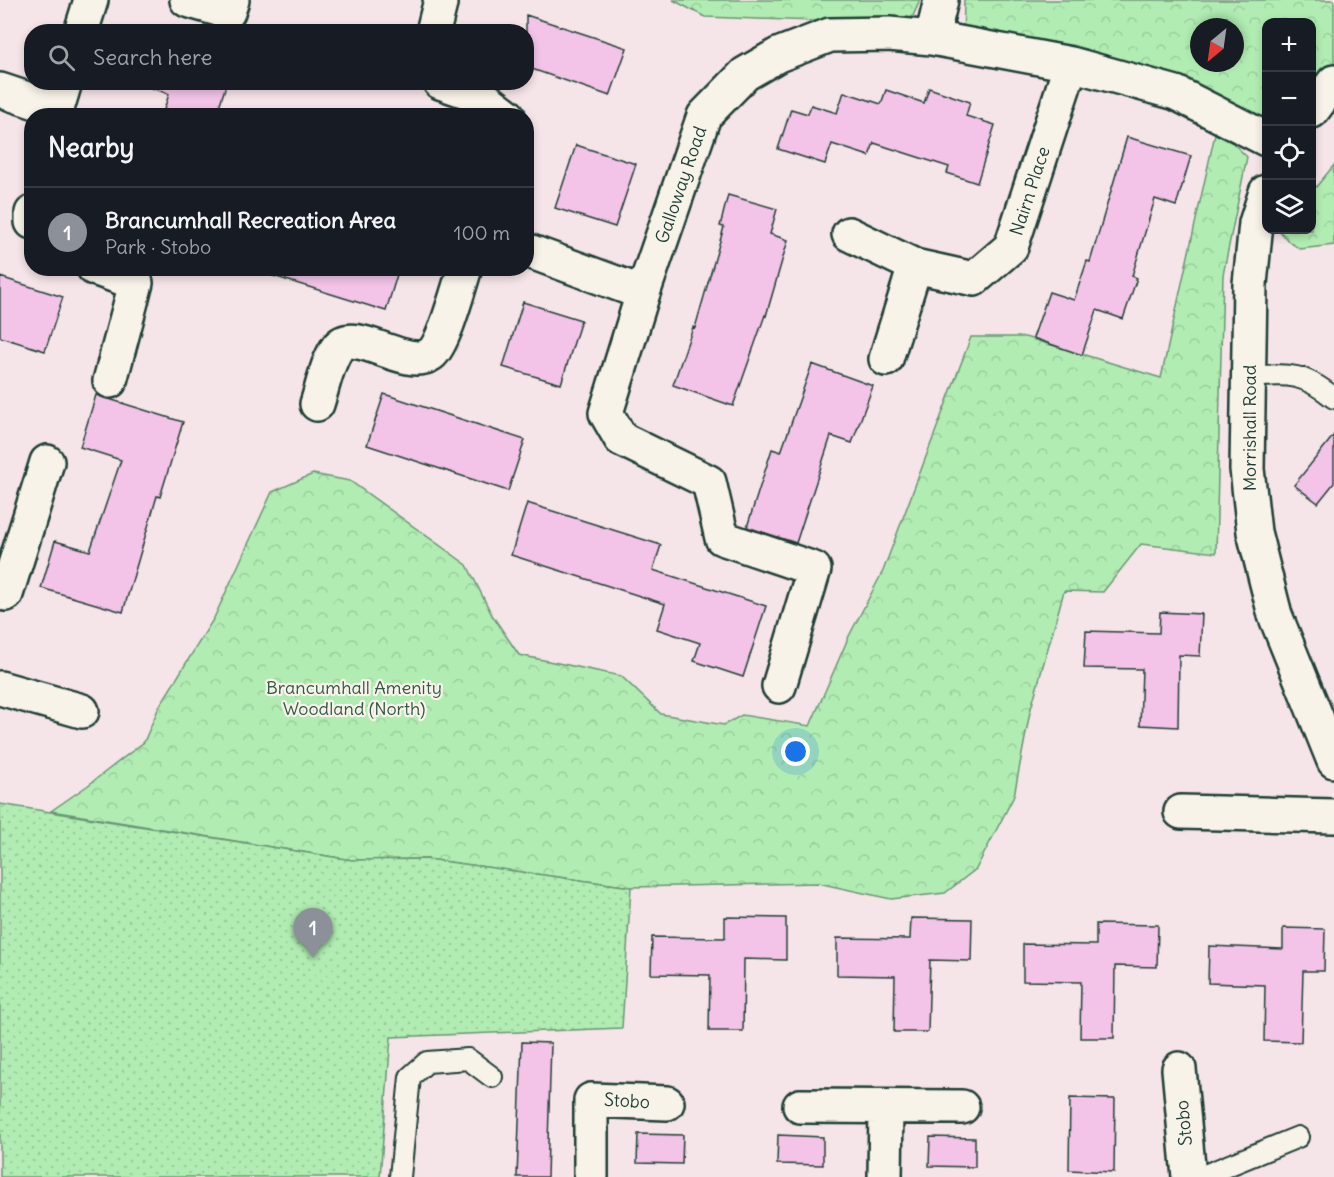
<!DOCTYPE html>
<html lang="en">
<head>
<meta charset="utf-8">
<style>
  :root { --surface:#171b24; --page:#20242c; --text:#f1f3f6; --muted:#9ea1a6; --line:#363941; --accent:#8c9099 }
  body { margin:0; font-family:Delius,sans-serif; background:var(--page); color:var(--text) }
  .controls { position:absolute; right:18px; top:18px; display:grid; overflow:hidden; border-radius:12px; box-shadow:0 3px 9px #0003 }
  .controls button { width:54px; height:54px; display:grid; place-items:center; padding:0; border:0; border-bottom:2px solid var(--line); background:var(--surface); color:var(--text); font:30px sans-serif }
  .compass { position:absolute; left:1190px; top:18px; width:54px; height:54px; border-radius:50%; background:var(--surface); box-shadow:0 3px 9px #0003; rotate:209deg }
  .you { position:absolute; left:796px; top:752px; width:21px; height:21px; margin:-15px; border:4px solid #fff; border-radius:50%; background:#1a73e8; box-shadow:0 0 0 9px #1a73e833 }
  .badge { display:grid; place-items:center; width:39px; height:39px; border-radius:50%; background:var(--accent); color:#fff; font-size:20px; font-weight:700 }
  .pin { position:absolute; translate:-50% -50px; filter:drop-shadow(0 2px 3px #0008) }
  .pin::after { content:''; position:absolute; top:32px; width:21px; height:18px; background:inherit; clip-path:polygon(0 0,100% 0,50% 100%) }
  .list { margin:0; padding:0; list-style:none }
  h2 { display:flex; justify-content:space-between; align-items:center; height:78px; margin:0; padding:0 24px; font-size:26px }
  h2 small { font-size:20px; font-weight:400; color:var(--muted) }
  .list li { display:grid; grid-template-columns:39px 1fr auto; gap:18px; align-items:center; box-sizing:border-box; height:90px; padding:0 24px; border-top:2px solid var(--line) }
  .list b { display:block; font-size:22px; white-space:nowrap }
  .list p { margin:0; font-size:20px; white-space:nowrap; color:var(--muted) }
  .list em { font-size:20px; font-style:normal; color:var(--muted) }
  .icon { flex:none; width:33px; height:33px; fill:none; stroke:currentColor; stroke-width:2; stroke-linecap:round; stroke-linejoin:round }
  .map { position:relative; flex:none; width:1334px; height:1177px; overflow:hidden }
  .search { position:absolute; background:var(--surface); box-shadow:0 3px 9px #0003; left:24px; top:24px; width:510px; height:66px; display:flex; align-items:center; gap:15px; box-sizing:border-box; padding:0 21px; border-radius:24px; color:var(--muted); font-size:22px }
  .panel { position:absolute; background:var(--surface); box-shadow:0 3px 9px #0003; left:24px; top:108px; width:510px; height:168px; border-radius:24px }
  .map>svg:first-child { display:block }
  .forest { fill:url(#forest-crowns); stroke:#689574; stroke-width:1.5; fill-rule:evenodd }
  .park { fill:url(#park-dots); stroke:#689574; stroke-width:1.5 }
  .building { fill:#f3c4e8; stroke:#1f3d34; stroke-width:1.5 }
  .lines { fill:none; stroke-linecap:round; stroke-linejoin:round }
  .service-casing { stroke:#1f3d34; stroke-width:24 }
  .minor-casing { stroke:#1f3d34; stroke-width:38 }
  .tertiary-casing { stroke:#1f3d34; stroke-width:38 }
  .service { stroke:#f7f3e8; stroke-width:20 }
  .minor { stroke:#f7f3e8; stroke-width:33 }
  .tertiary { stroke:#f7f3e8; stroke-width:33 }
  .labels { text-anchor:middle; stroke-width:4.5; stroke-linejoin:round; paint-order:stroke }
  .street-label { font-size:18px; fill:#1f3d34; stroke:#f7f3e8 }
  .park-label { font-size:18px; fill:#355747; stroke:#f7f3e8 }
</style>
</head>
<body>
<div class="map">
<svg width="1334" height="1177" viewBox="0 0 1334 1177">
  <defs>
    <pattern id="forest-crowns" width="20" height="18" patternUnits="userSpaceOnUse" patternTransform="scale(1.5)"><rect width="20" height="18" fill="#b1edb3"/><path d="M2 6a3 3 0 1 1 6 0M12 15a3 3 0 1 1 6 0" fill="none" stroke="#98cc9b"/></pattern>
    <pattern id="park-dots" width="8" height="8" patternUnits="userSpaceOnUse" patternTransform="scale(1.5)"><rect width="8" height="8" fill="#b1edb3"/><path d="M2 2h.1M6 6h.1" fill="none" stroke="#98cc9b" stroke-width="1.8" stroke-linecap="round"/></pattern>
  </defs>
  <rect width="100%" height="100%" fill="#f6e5e8"/>
  <filter id="ink" filterUnits="userSpaceOnUse"><feTurbulence type="fractalNoise" baseFrequency=".0167" numOctaves="2"/><feDisplacementMap in="SourceGraphic" scale="12" xChannelSelector="R" yChannelSelector="G"/><feConvolveMatrix kernelMatrix="1 2 1 2 8 2 1 2 1" color-interpolation-filters="sRGB"/></filter>
  <g filter="url(#ink)">
    <path class="forest" d="M673,0H920L913,16L889,34L841,22L705,17Z
      M964,0H1334V82L1312,111V22H1266V139L1176,93L963,43ZM1199,27H1235V63H1199Z
      M1215,134L1233,143L1247,157L1223,275L1216,553L1141,544L1103,592L1064,591L1030,712L1014,796L976,869L945,893L891,899L818,883L631,887L427,859L352,860L51,811L87,786L144,742L159,707L214,618L272,492L313,474L350,481L467,565L492,615L519,655L621,676L661,714L724,725L742,715L810,726L849,636L883,571L971,337H1025L1161,378Z
      M1334,165V245L1300,249L1288,241L1279,230H1312V187H1316Z"/>
    <path class="park" d="M0,804L352,860L427,859L631,887L622,1028L391,1037L380,1177H0Z"/>
    <path class="building" d="M526,15L627,48L610,96L526,67Z
      M135,82H227L216,116H162L169,94Z
      M929,88L970,102L966,116L995,125L977,183L947,173L949,167L874,143L869,156L832,144L825,164L778,149L791,109L808,114L811,105L837,113L844,92L881,104L886,90L924,103Z
      M1127,137L1191,156L1176,206L1155,199L1132,276L1137,278L1123,319L1097,310L1082,355L1033,338L1049,292L1074,300L1087,261L1090,262Z
      M576,145L636,164L615,227L555,208Z
      M728,195L777,209L770,234L788,240L766,316L765,315L733,406L673,385L693,327L695,328L724,227L720,226Z
      M271,268H399L386,311L270,275Z
      M0,277L63,297L45,351L0,337Z
      M523,302L581,320L561,384L503,367Z
      M812,364L873,386L852,443L831,436L796,543L747,527L772,449L781,452Z
      M384,394L525,440L508,491L367,445Z
      M96,395L183,422L160,497L157,496L123,612L41,588L55,541L90,551L121,460L80,447Z
      M1334,435V483L1318,503L1294,485Z
      M527,503L661,545L653,570L766,606L743,677L694,661L700,643L657,629L665,604L511,555Z
      M1160,612L1202,614L1200,656L1179,655L1178,727L1140,725L1142,669L1084,668L1086,631L1159,633Z
      M725,917L786,918V960L744,959L743,1031H709L710,975L651,974L652,937L725,938Z
      M911,918L972,919L971,961L930,960L928,1032H894L895,976L837,975V938L910,939Z
      M1096,924L1158,925L1157,967L1115,966L1114,1038H1080L1081,982L1023,981V944L1096,945Z
      M1283,928L1325,929L1324,971H1303L1301,1042L1264,1041L1265,985L1208,983L1209,946L1283,949Z
      M522,1042L551,1043L547,1177H517Z
      M1070,1098L1115,1099L1114,1172L1069,1170Z
      M638,1134L683,1135L682,1164L637,1163Z
      M778,1135L823,1137V1165L777,1164Z
      M930,1137L975,1138V1167L929,1166Z"/>
    <g class="lines">
      <defs>
        <path id="service" d="M1250,377C1289,374 1302,372 1334,398
          M400,1177L410,1077L427,1062L468,1059L492,1077
          M1200,1177L1298,1137"/>
        <path id="minor" d="M187,0L228,12L232,0
          M81,32L91,0
          M433,32L440,4
          M932,38L941,0
          M440,82L483,97L508,116
          M0,90L57,109L56,116
          M57,109L65,82
          M32,213V222
          M849,234L915,266L974,279L1011,247L1071,64
          M526,250L643,293
          M94,268L136,283L110,381
          M886,359L915,266
          M317,404C323,386 327,362 338,347C355,326 407,371 431,354C444,344 459,286 465,268
          M6,594L47,462
          M779,686L814,569L722,538L709,482L621,439L606,413L643,293L704,116L745,74L778,55L830,35L889,34L932,38L1071,64L1176,93L1266,139
          M0,688L82,711
          M1181,812L1334,816
          M1179,1069L1189,1177
          M800,1106L962,1107
          M591,1177V1100L667,1103
          M885,1177L886,1107"/>
        <path id="tertiary" d="M1312,111L1334,82
          M1266,192L1256,223L1250,284L1247,469L1254,532L1275,615L1334,761"/>
      </defs>
      <use href="#service" class="service-casing"/>
      <use href="#minor" class="minor-casing"/>
      <use href="#tertiary" class="tertiary-casing"/>
      <use href="#service" class="service"/>
      <use href="#minor" class="minor"/>
      <use href="#tertiary" class="tertiary"/>
    </g>
  </g>
  <g class="labels">
    <g class="street-label">
      <text transform="translate(681 185) rotate(-71)" y="6">Galloway Road</text>
      <text transform="translate(1030 191) rotate(-72)" y="6">Nairn Place</text>
      <text transform="translate(1250 428) rotate(-90)" y="6">Morrishall Road</text>
      <text transform="translate(627 1101) rotate(3)" y="6">Stobo</text>
      <text transform="translate(1184 1123) rotate(-95)" y="6">Stobo</text>
    </g>
    <g class="park-label">
      <text x="354" y="694">Brancumhall Amenity<tspan x="354" dy="21">Woodland (North)</tspan></text>
    </g>
  </g>
</svg>
<div class="controls">
<button>+</button>
<button>−</button>
<button><svg class="icon" aria-label="locate" viewBox="0 0 24 24"><circle cx="12" cy="12" r="6"/><path d="M12 2v4M12 18v4M2 12h4M18 12h4"/></svg></button>
<button><svg class="icon" aria-label="layers" viewBox="0 0 24 24"><path d="M12 4l9 5-9 5-9-5zM3 14l9 5 9-5"/></svg></button>
</div>
<svg class="compass" viewBox="-18 -18 36 36"><path d="M0-13l5 13h-10z" fill="#e53935"/><path d="M0 13l5-13h-10z" fill="#9ea1a6"/></svg>
<div class="you"></div>
<div class="pin badge" style="left:313px;top:958px">1</div>
<div class="search"><svg class="icon" aria-label="search" viewBox="0 0 24 24"><circle cx="10" cy="10" r="6"/><path d="M15 15l6 6"/></svg>Search here</div>
<section class="panel">
<h2>Nearby<small></small></h2>
<ul class="list">
<li><span class="badge">1</span><div><b>Brancumhall Recreation Area</b><p>Park · Stobo</p></div><em>100 m</em></li>
</ul>
</section>
</div>
</body>
</html>
